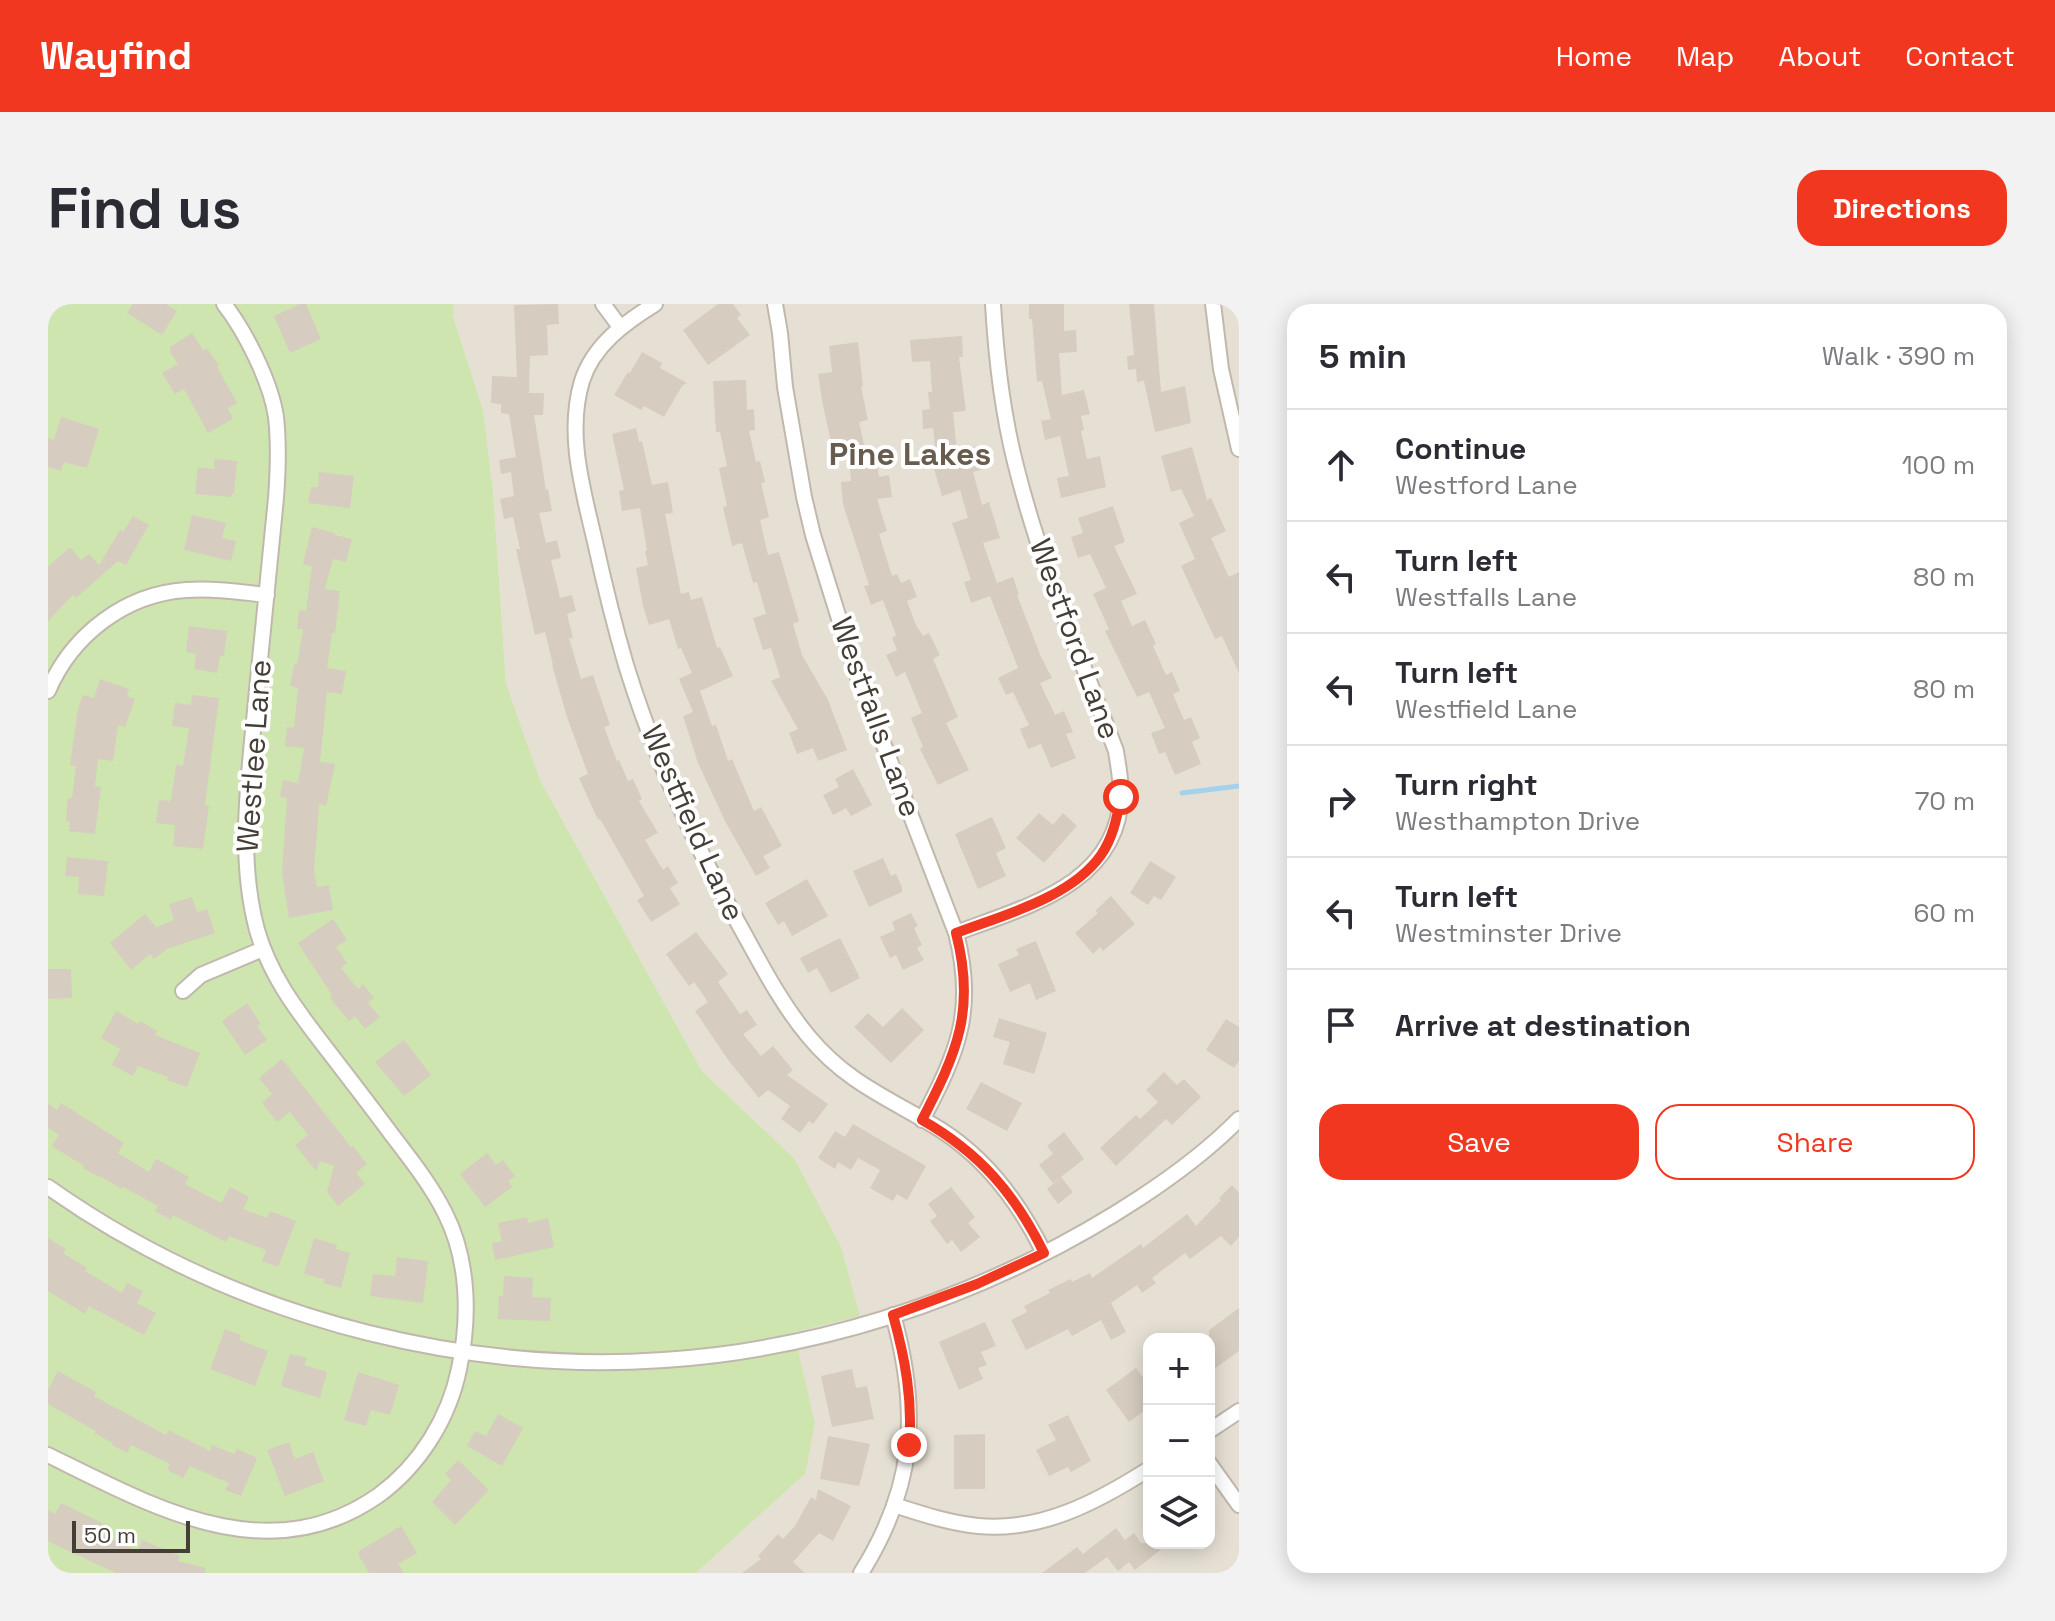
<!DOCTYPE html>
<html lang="en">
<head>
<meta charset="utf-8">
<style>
  :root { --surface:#fff; --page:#f2f2f3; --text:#2b2b33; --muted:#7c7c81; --line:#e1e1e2; --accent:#f1371f }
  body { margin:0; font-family:"Space Grotesk",sans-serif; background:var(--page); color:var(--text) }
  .controls { position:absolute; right:24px; bottom:24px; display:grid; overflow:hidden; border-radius:16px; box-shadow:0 4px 20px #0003 }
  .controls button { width:72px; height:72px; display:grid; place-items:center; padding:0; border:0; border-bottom:2px solid var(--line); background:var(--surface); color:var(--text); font:40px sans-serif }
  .scale { position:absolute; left:24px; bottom:20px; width:118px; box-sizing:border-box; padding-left:8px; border:4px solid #453e36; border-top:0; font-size:22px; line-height:28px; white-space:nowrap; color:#453e36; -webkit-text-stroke:6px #fff; paint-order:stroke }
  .stop { position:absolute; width:24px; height:24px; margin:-18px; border:6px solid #f1371f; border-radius:50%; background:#fff }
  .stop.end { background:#f1371f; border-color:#fff; box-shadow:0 2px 8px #0008 }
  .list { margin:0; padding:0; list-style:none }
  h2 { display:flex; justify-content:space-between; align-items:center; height:104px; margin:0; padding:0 32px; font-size:34px }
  h2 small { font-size:26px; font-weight:400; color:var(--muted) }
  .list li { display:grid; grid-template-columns:52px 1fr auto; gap:24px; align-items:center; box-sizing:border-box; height:112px; padding:0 32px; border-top:2px solid var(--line) }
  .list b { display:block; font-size:30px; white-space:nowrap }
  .list p { margin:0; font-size:26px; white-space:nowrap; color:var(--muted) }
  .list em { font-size:26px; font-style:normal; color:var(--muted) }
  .actions { display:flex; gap:16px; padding:24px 32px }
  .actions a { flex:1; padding:18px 0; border:2px solid var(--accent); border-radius:24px; text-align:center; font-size:28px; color:var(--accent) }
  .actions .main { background:var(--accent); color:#fff }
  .icon { flex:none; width:44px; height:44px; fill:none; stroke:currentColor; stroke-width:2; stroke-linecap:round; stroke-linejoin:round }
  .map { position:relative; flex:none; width:1191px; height:1269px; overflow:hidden; border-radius:24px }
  header { display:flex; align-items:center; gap:48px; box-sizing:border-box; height:112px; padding:0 40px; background:var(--accent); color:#fff }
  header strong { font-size:38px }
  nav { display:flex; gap:44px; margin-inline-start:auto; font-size:28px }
  .intro { display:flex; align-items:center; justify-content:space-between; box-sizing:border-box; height:192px; padding:0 48px }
  h1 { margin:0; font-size:56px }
  .button { padding:20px 36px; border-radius:24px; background:var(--accent); color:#fff; font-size:28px; font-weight:700 }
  main { display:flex; gap:48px; padding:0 48px }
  aside { flex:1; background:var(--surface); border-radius:24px; box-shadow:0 4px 20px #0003 }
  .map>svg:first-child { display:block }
  .residential { fill:#e6e0d4; fill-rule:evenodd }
  .green { fill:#cfe5b0 }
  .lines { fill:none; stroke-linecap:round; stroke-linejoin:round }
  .stream { stroke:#a4d2ed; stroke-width:5 }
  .building { fill:#d6ccbf }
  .street-casing { stroke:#c0b8ac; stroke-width:18 }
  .street { stroke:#fff; stroke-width:14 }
  .route { stroke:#f1371f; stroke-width:10 }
  .labels { text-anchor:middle; stroke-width:8; stroke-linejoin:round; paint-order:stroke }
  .street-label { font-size:30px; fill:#453e36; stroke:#fff }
  .neighbourhood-label { font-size:32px; font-weight:bold; fill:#675c4d; stroke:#fff }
</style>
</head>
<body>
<header>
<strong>Wayfind</strong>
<nav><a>Home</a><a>Map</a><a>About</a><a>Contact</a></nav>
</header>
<div class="intro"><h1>Find us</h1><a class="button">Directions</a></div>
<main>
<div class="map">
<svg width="1191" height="1269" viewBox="0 0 1191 1269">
  <rect width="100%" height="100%" fill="#f2eee6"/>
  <path class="residential" d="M406,0H1191V1269H648L758,1169L767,1119L745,1028L812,1011L746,854L654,767L492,476L458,379L445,185L435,106L405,12ZM1101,1035H1161V1239H1101Z"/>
  <path class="green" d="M0,0H406L405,12L435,106L445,185L458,379L492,476L654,767L746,854L793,943L812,1012L746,1028L767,1119L758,1169L648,1269H0Z"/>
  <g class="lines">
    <path class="stream" d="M1134,489L1191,482"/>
  </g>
  <path class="building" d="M85,0H118L129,7L114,31L79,9Z
    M252,0H258L273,35L242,49L226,12Z
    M510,0L511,20L499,21L500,51L482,52L481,89H496L495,111H486L498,186L500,185L504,207L491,209L498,239L509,236L513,254L503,256L512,294L524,291L528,307L519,310L525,334H521L533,375L545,371L562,421L556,423L569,457L571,456L580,477L585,475L594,495L591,497L610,529L597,536L615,566L620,562L630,579L622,584L632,600L603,618L589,596L596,592L552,515L550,516L531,474L540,470L519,413L504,361H505L497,328L487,331L468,245H472L465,213L456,215L452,195L466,192L463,168L453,170L451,156L468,153L461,110L453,109V100L443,99L444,72L469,73L466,1Z
    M670,0H685L693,11L689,14L702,31L660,61L635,26Z
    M981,0H1016V27L1028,26L1029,48L1011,49L1014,91L1036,86L1042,110L1033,112L1036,126L1033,127L1039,155L1052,152L1058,183L1013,194L1009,174L1021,172L1012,132L997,136L993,117L1003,115L994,77L989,78L984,15H981Z
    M1081,0H1106L1113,88L1137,82L1143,119L1107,128L1096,77L1089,78L1088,65L1080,66L1079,52L1086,51Z
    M144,29L155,46L159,44L171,62L169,63L189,99L180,104L185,115L160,129L136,85L127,90L114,69L130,60L122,48V43Z
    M914,32L915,53H911L918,107L905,108L909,148L929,142L935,165L925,168L934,201L941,198L952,234L935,239L949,279L965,273L971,291H969L993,353L1004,374L992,379L1007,411L1016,407L1025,428L1018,430L1028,454L1003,464L993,440L980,445L972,425L981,421L965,388L958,391L950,374L970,364L942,292L923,299L916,278L923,276L904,219L920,214L912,186L894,192L883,155L888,154L885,124L875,125L874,106L882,105L880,88H884L882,57L864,58L862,36Z
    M810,38L815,82L813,83L820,116L811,118L820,159L829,158L831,173L841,171L844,193L829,195L839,227L831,230L844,272L849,270L853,279L862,275L869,293L859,297L868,321L875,332L881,329L892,351L885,355L910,413L898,419L921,466L890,481L872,445L875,443L863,414L874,409L857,368L848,373L838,351L849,346L844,334L848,331L835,296L823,301L816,282L821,281L795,200L793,178L803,177L800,144L785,148L774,96L770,70L784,68L781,42Z
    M594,48L614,59L612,64L639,79L634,82L616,113L596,102L593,106L566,91L580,68L582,69Z
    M698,76L699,106L706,105L707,126L701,127L708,158L712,157L717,178L713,179L721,213L712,216L720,251L731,248L751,317L745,320L754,351L780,396L799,446L770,457L765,444L749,450L741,429L750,425L723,377L732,373L723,344L715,346L705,314L718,310L709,278L705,279L694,239L684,242L675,203L679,202L671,164L679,162L672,128H668L665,77Z
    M13,113L51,125L39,164L16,158L13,167L0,163V134L6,136Z
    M588,124L591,138L594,137L604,181L620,178L625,209L617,210L633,290L641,288L643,296L654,293L669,344L672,343L685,372L652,387L664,422L668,421L680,457L684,455L706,507L713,503L734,542L715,552L722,564L708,572L677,517L650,459L635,412L645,408L631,375L644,369L633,344L630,345L621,315L601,321L595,302L588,264L600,261L597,247H599L592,204L574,207L571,187L576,186L564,130Z
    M1144,143L1159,196L1163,194L1178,227L1163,234L1181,273L1191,268V369L1174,332L1167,335L1133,262L1147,255L1131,219L1146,212L1133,185L1123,188L1113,152Z
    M166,155L189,157L186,190H184L183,193L147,190L150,163L166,165Z
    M271,168L306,172L302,204L260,199L263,183H270Z
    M1065,202L1077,238L1066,242L1089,290L1073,297L1084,322L1097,316L1108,340L1105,342L1118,371L1124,368L1132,387L1125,390L1136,416L1143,413L1152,434L1144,438L1153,460L1127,471L1117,448L1111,450L1103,429L1117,424L1101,388L1089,393L1057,327L1061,325L1045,290L1058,284L1042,250L1030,254L1023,233L1035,229L1030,214Z
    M144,211L178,219L174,234L188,237L183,257L136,246Z
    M85,212L101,221L78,261L70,257L28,294L25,291L0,317V263L22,243L33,256L41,250L51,261L72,226L75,228Z
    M264,223L287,229V231L304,235L298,258L285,255L277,285L292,287L287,329H284L279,364L298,367L294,390L279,388L272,458L287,460L278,502L271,500L266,567L269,583L281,581L285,606L241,614L234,569L239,494L232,493L235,476L250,479L256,444L237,442L239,423L246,424L250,384L242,382L246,360L249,361L255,325H249L251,306L258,307L264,262L255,260Z
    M141,322L179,327L176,352H172L169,369L146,365L148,350L138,348Z
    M52,375L81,385L79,392L87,395L77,423L70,421L65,457L50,455L47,482L53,483L47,530L21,527L22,518L18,517L20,494H24L28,462L22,461L30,405L35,391L46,394Z
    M144,391L171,394L157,501L161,502L155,545L125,542L127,521L108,519L111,496L123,497L128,461L135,462L141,424L124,422L127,399L143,401Z
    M805,465L824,501L803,512L798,504L785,511L775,491L791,483L787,475Z
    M991,509L1005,521L1015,509L1029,522L996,559L968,534Z
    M944,513L958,544L948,549L958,572L930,585L907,530Z
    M19,553L60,557L56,592L30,590L31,573L17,572Z
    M835,554L843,572L848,570L854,583V588L821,603L805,567Z
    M1102,557L1128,573L1113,596L1106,592L1100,601L1082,589Z
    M759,575L780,612L744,632L736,617L730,621L717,599Z
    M1063,592L1087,620L1055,647L1052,643L1045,650L1027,629L1050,609L1047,607Z
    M144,593L149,608L159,605L167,629L119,645L106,655L102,650L83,666L62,639L97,610L108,623L126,616L121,600Z
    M863,609L870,622L866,624L874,641L869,644L876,656L855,666L848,651L842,654L832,633L847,626L844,618Z
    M285,615L299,636L288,643L299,659L293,664L310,685L315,680L326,694L320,699L332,713L317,725L307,712L301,717L282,694L284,691L250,639Z
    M648,628L680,670L670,678L692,710L699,706L709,721L695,730L713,752L725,742L745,766L739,771L780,800L765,820L761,817L752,829L733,815L742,802L720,786L711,794L681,757L647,707L660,698L646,678L641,682L618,650Z
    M792,634L812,674L783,689L769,664L760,669L752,654Z
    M988,637L1008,687L988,696L982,679L962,688L950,660L971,651L968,645Z
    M0,665H23L24,694L0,695Z
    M199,699L213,720L209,722L219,736L197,751L174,717Z
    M854,704L876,726L843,759L806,723L820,709L835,723Z
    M68,707L90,720L92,717L109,727L107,731L152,749L139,783L119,776L120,773L90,762L85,772L64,761L72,745L53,734Z
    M951,714L999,729L986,770L955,760L962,738L945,733Z
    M1178,715L1191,723V757L1186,764L1158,746Z
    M356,736L383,771L356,792L327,758Z
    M234,755L303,843L305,842L319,860L308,869L317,880L290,902L279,888L286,862L272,857L268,867L247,841L260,831L242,808L229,818L214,799L224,790L211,774Z
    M1116,768L1129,781L1136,775L1153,793L1124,821L1118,815L1068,862L1052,844L1088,811L1092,815L1110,798L1098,786Z
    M933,778L974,799L959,827L918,805Z
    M13,799L76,839L70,849L101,868L108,855L141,873L137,880L173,899L182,883L201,893L195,905L219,914L222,907L248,917L230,963L214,957L218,946L181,932L178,938L125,911L123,916L107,907L110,902L75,883L74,885L52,872L51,873L35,864L36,862L4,842L11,831L0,824V800L9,806Z
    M805,820L878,862L859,896L849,890L845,897L822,884L832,866L810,854L803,866L790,858L787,865L770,854L787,827L797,833Z
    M1016,828L1036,855L1005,879L991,861L1005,850L999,842Z
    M439,849L448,861L455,856L467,872L460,877L464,883L437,903L412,870Z
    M1013,873L1025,888L1010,900L999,885Z
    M1184,881L1191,889V933L1183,942L1173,932L1142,955L1137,949L1104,974L1108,979L1094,989L1089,981L1063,999L1078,1028L1063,1036L1053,1016L1024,1032L1020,1025L978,1046L963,1016L979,1008L976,1002L1002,989L1000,986L1023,975L1024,978L1042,969L1044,974L1093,940L1095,944L1139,910L1148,922L1173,896L1171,894Z
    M903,883L927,913L920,919L932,933L913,948L904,936L899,940L882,917L889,912L880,900Z
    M479,913L480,919L500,914L506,943L447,956L444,939L454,937L450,919Z
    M0,934L18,945L15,949L39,964L37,967L74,989L79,979L95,987L89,999L108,1009L96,1031L41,1002L37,1010L0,987Z
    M266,934L289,941L288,945L302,949L293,984L275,979L276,975L256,970Z
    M349,953L380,957L375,999L322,992L325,970L347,972Z
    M456,972L485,974L484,993L503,994L502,1017L450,1015L451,992H455Z
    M1191,1004V1047L1161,1069V1026Z
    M937,1018L948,1042L933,1048L939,1061L930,1064L935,1075L911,1086L891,1038Z
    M177,1025L193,1031L191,1036L220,1047L207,1082L162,1065Z
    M242,1050L259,1054L256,1061L279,1068L272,1094L233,1082Z
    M1088,1064L1101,1082V1103L1081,1118L1058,1086Z
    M804,1065L808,1084L819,1082L826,1115L784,1123L773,1072Z
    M10,1067L48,1088L46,1092L118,1131L120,1126L162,1147L164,1141L186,1150L189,1145L209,1154L193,1192L177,1186L181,1179L142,1162L135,1174L119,1166L122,1160L83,1141L79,1149L64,1141L65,1139L46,1129L48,1127L0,1100V1086Z
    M310,1068L351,1081L342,1111L323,1106L318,1122L296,1116Z
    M450,1110L475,1124L454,1162L419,1142L427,1127L438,1132Z
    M1020,1111L1043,1157L1023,1168L1020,1163L1001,1172L988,1146L1008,1136L1000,1121Z
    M937,1130V1185H906V1131Z
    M780,1132L822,1140L811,1182L772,1175Z
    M241,1138L247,1155L265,1148L276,1177L237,1192L219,1146Z
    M410,1156L441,1186L407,1221L384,1198L403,1176L397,1170Z
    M770,1185L803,1202L785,1237L771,1229L745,1258L757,1269H694L713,1255L710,1252L730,1230L735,1235L747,1222L763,1193L768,1196Z
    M13,1199L56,1220L51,1229L90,1247L94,1236L132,1252L130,1257L157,1264V1269H68L10,1242L0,1237V1206L7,1210Z
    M353,1222L369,1249L350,1260L356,1269H321L311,1252V1247Z
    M1068,1224L1077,1236L1086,1229L1093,1239H1121L1087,1266L1081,1258L1070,1267L1059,1253L1037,1269H994L1029,1243L1035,1250Z"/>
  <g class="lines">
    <defs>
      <path id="street" d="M555,0L572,23
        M607,0C576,19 545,42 534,77C518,130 535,186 547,238C556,279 566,320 578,361C606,452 647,542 694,626C714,662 734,701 761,733C800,780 843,795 893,826C940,856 972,900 996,949
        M727,0L732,29L737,83L756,193L765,231L807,366L908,629C928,706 910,748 874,816
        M1165,0L1173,65L1191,145
        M0,387C24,331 77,290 138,286C165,284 192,288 219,291
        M908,629C976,603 1071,581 1073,490C1073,475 1070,461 1068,447C1032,351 991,257 967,158C954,106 948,53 945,0
        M135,687L153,671L215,645
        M0,883C191,1018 436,1080 669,1051C777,1037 885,1004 983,956C1052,922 1137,870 1191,815
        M1161,1127L1191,1107
        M0,1151C106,1203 220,1269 331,1191C372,1161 401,1114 411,1065C422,1014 421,956 397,909C383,881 363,856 344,831C321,800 297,769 274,739C247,704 221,669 209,626C189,551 201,472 208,396C215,328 222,261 228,194C230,167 231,140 228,113C223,78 197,27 176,0
        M1161,1159L1191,1201
        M846,1201C874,1210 901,1219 930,1222C993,1228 1049,1198 1101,1165
        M813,1269C867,1183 872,1108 845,1011"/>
    </defs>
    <use href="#street" class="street-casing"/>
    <use href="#street" class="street"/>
  </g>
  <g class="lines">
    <path class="route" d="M861,1141C865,1096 857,1054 845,1011L929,980L996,949C967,890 932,849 874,816C909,748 928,706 908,629C955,611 1023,594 1053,551C1065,534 1069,513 1073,493"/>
  </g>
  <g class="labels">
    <g class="street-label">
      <text transform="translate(1027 335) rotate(70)" y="10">Westford Lane</text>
      <text transform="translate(828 413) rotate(70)" y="10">Westfalls Lane</text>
      <text transform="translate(206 452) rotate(-86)" y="10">Westlee Lane</text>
      <text transform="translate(645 519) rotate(66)" y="10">Westfield Lane</text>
    </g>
    <g class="neighbourhood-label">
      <text x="862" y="161">Pine Lakes</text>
    </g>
  </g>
</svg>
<div class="controls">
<button>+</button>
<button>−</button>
<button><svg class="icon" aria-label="layers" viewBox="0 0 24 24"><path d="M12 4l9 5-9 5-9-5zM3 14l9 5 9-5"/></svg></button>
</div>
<div class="scale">50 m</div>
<div class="stop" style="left:1073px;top:493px"></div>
<div class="stop end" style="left:861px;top:1141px"></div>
</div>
<aside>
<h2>5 min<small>Walk · 390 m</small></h2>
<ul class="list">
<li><svg class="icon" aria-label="ahead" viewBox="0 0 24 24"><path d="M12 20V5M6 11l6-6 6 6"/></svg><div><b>Continue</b><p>Westford Lane</p></div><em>100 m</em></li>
<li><svg class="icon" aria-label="left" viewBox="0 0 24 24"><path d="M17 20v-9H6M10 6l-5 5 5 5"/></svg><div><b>Turn left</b><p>Westfalls Lane</p></div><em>80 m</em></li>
<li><svg class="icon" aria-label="left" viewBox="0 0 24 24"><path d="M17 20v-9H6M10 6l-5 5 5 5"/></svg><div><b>Turn left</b><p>Westfield Lane</p></div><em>80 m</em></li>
<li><svg class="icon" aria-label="right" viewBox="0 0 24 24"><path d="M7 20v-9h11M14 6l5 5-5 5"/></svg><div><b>Turn right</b><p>Westhampton Drive</p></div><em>70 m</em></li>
<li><svg class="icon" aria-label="left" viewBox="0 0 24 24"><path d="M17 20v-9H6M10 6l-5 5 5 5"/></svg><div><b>Turn left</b><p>Westminster Drive</p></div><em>60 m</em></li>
<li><svg class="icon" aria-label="arrive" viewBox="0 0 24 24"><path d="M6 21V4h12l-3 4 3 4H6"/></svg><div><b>Arrive at destination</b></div></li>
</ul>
<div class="actions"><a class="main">Save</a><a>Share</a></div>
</aside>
</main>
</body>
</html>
